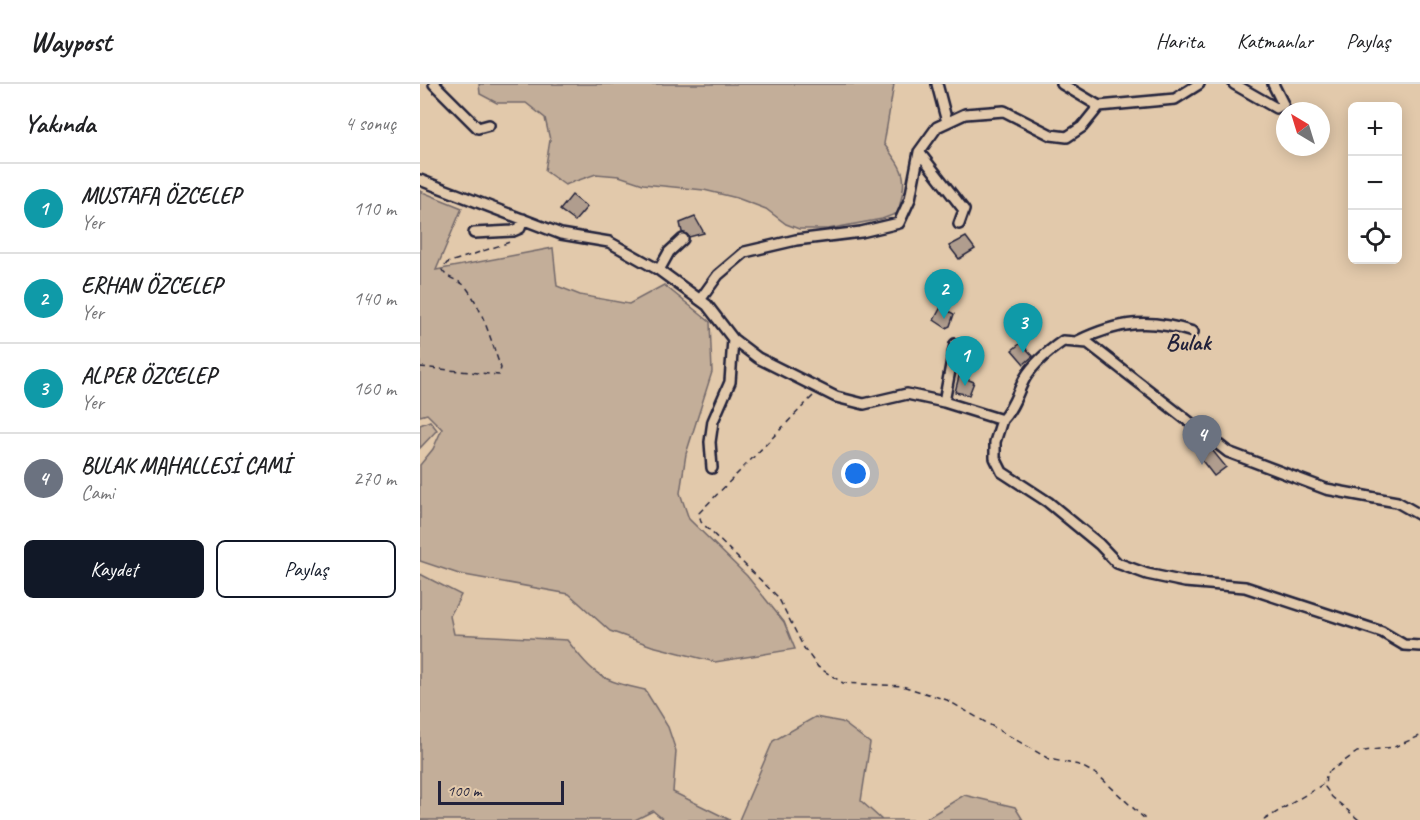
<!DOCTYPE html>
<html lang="tr">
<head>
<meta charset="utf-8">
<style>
  :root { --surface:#fff; --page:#f2f2f2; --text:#202124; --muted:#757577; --line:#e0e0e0; --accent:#111827 }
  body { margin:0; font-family:Caveat,sans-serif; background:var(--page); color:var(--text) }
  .controls { position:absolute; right:18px; top:18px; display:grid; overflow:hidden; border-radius:9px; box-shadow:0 3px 15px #0003 }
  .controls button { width:54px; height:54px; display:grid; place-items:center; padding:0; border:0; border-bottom:2px solid var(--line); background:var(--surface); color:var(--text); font:30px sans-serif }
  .compass { position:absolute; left:856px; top:18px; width:54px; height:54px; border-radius:50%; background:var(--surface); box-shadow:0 3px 15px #0003; rotate:322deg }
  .scale { position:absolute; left:18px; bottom:15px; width:126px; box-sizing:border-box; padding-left:6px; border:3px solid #22223b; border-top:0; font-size:16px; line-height:21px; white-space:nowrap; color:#22223b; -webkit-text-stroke:4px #e2c9ab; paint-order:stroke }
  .you { position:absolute; left:436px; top:390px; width:21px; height:21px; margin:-15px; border:4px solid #fff; border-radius:50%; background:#1a73e8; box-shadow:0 0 0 9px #1a73e833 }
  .badge { display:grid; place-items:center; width:39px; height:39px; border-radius:50%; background:var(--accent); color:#fff; font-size:20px; font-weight:700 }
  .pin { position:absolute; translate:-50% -50px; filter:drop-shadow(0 2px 3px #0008) }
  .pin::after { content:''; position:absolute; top:32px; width:21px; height:18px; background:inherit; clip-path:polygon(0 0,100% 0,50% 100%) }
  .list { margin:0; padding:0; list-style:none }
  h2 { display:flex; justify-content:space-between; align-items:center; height:78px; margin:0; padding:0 24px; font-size:26px }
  h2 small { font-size:20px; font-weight:400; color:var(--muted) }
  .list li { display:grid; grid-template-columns:39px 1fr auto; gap:18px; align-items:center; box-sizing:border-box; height:90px; padding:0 24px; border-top:2px solid var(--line) }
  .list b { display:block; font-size:22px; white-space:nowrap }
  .list p { margin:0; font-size:20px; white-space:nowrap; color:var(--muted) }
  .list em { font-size:20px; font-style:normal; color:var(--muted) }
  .actions { display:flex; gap:12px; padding:18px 24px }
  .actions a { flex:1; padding:14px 0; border:2px solid var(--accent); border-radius:9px; text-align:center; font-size:21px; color:var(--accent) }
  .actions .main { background:var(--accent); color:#fff }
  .icon { flex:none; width:33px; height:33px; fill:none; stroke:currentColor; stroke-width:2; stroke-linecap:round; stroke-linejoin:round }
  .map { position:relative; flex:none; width:1000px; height:736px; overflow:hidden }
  header { display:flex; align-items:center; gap:36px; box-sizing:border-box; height:84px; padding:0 30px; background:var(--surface); border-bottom:2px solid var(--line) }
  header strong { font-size:28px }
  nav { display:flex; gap:33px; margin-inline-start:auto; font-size:21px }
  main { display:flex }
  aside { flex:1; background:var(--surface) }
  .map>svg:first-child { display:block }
  .green { fill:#c3ae99; stroke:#72686a; stroke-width:1.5 }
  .building { fill:#b09d8e; stroke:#22223b; stroke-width:1.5 }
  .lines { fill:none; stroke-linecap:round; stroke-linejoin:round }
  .minor-casing { stroke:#22223b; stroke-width:14 }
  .path { stroke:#22223b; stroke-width:1.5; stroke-dasharray:6 4.5; stroke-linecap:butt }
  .minor { stroke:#e2c9ab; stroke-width:9 }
  .labels { text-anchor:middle; stroke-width:4.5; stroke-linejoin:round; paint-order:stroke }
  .quarter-label { font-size:24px; font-weight:bold; fill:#22223b; stroke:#e2c9ab }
</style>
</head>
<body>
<header>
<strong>Waypost</strong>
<nav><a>Harita</a><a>Katmanlar</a><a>Paylaş</a></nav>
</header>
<main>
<aside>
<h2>Yakında<small>4 sonuç</small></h2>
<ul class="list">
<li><span class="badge" style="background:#0f9aa8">1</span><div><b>MUSTAFA ÖZCELEP</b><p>Yer</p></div><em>110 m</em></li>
<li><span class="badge" style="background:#0f9aa8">2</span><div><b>ERHAN ÖZCELEP</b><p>Yer</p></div><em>140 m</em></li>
<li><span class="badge" style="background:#0f9aa8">3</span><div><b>ALPER ÖZCELEP</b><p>Yer</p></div><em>160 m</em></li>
<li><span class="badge" style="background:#6b7280">4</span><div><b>BULAK MAHALLESİ CAMİ</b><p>Cami</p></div><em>270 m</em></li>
</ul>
<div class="actions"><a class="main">Kaydet</a><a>Paylaş</a></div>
</aside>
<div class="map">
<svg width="1000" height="736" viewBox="0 0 1000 736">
  <rect width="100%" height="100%" fill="#e2c9ab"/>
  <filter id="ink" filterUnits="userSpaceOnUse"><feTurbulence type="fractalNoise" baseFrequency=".0167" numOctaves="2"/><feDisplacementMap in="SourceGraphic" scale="12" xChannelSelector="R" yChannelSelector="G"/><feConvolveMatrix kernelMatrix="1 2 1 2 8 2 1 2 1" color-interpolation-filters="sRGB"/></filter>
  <g filter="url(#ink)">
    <path class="green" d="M59,0H474L464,60C487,91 487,92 478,129L462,135L408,145H379L366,140L346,125L317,114L284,106L223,100L199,92L176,90L145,101L125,87L130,56L125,34L106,19H77L60,10Z
      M0,107L42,124L16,186L133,164L137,202L160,211L209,220L244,201L290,238L292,288L266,370L260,409L269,435L327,492L364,538L375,565L295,578L232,562L190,547L149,510L39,490L0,477V381L13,365L22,345L7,330L0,332Z
      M10,337L17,346L0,364V341Z
      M0,490L41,511L30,532L34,550L147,556C175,592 180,596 225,606L248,643L256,667L253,708L310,736H244L233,727L215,736H0Z
      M395,633L422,638L450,659L441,717L462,736H504L544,711L595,723L603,736H319L353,657Z"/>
    <path class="building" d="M152,111L167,123L155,137L140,126Z
      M275,133L284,149L269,153L262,148L260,139Z
      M546,153L555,165L539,175L529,162Z
      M521,223L534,230L530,242L526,244L514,236Z
      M601,259L613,272L604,280L592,266Z
      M539,292L554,298L549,311L535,308Z
      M788,361L806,383L794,392L777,370Z"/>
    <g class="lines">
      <defs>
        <path id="minor" d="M14,0L58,44L69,41
          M517,0L527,38
          M642,0L679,22
          M814,0L856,24L863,20L853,0
          M499,68L544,126L539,140
          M0,96L141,150L189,158L239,186L287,221L313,255L338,274L416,313L444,320L487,310L524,318L582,336C594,323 597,309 605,294C614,279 630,266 643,257L668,259L808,368L906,405L977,418L1000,431
          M54,149L93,147L100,144L103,135
          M239,186L249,168L263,155
          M280,216L298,191L325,168L376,156L441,148L479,139L490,115L499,68L517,43L545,30L584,27L631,51L647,53L662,43L679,22L755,15L779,0
          M658,257C699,237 730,234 773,248
          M524,318L535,260
          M582,336L575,358V374L582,388L628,418L679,460L697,479L727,490L765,498L825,503L962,548L984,561L1000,562
          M292,384L290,358L293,337L310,298L313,255"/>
      </defs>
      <use href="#minor" class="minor-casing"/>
      <path class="path" d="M0,283L79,291L81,284C71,258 63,224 45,202C38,195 27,195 22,186L27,179L93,157
        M393,312L279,429L281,438L358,513L384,564L398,583L423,599L482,602L527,616L629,675L659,681L678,691L726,736
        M844,736L905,699
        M939,736L912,713L905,703L906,690L937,668L974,663L1000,652"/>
      <use href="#minor" class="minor"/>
    </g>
  </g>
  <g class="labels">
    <g class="quarter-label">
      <text x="768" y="266">Bulak</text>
    </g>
  </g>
</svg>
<div class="controls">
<button>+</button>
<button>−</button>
<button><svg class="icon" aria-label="locate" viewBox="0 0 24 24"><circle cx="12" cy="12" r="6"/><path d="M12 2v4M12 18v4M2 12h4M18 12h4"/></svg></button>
</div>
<svg class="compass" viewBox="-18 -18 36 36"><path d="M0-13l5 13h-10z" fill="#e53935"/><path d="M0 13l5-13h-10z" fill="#757577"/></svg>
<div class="scale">100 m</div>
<div class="you"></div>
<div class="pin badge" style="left:545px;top:302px;background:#0f9aa8">1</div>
<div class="pin badge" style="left:524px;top:235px;background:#0f9aa8">2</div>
<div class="pin badge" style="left:603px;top:269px;background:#0f9aa8">3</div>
<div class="pin badge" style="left:782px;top:381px;background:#6b7280">4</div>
</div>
</main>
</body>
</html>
